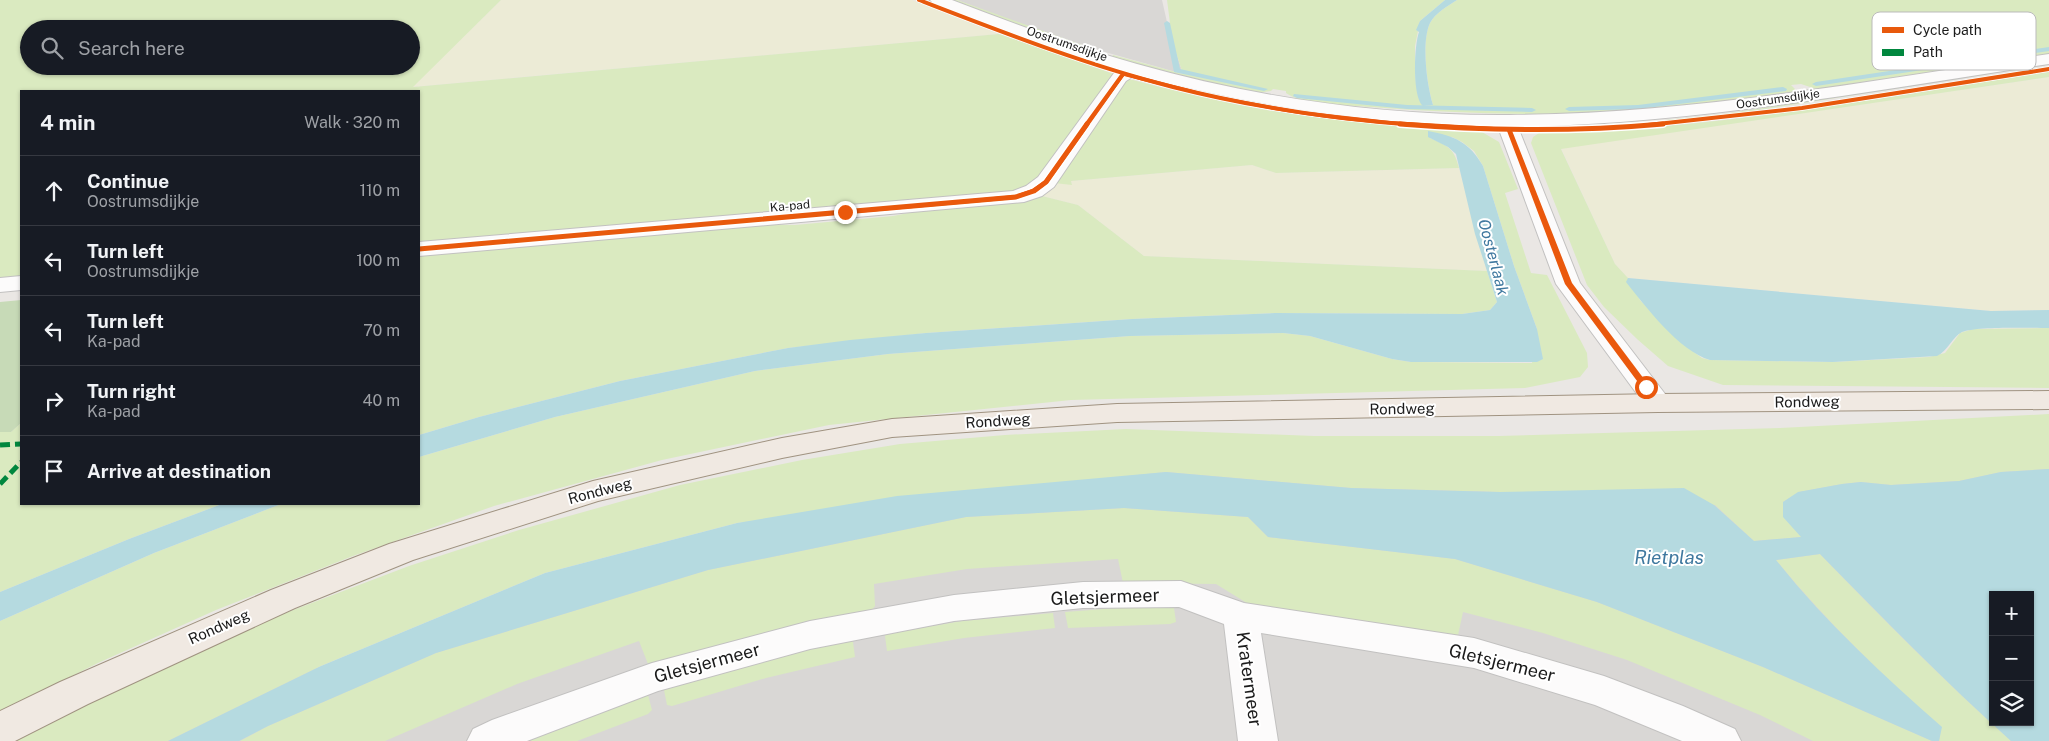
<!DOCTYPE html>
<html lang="en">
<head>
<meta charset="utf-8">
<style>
  :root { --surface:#171b24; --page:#20242c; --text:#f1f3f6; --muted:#9ea1a6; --line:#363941 }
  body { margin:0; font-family:"Public Sans",sans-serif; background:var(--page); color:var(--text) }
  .controls { position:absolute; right:15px; bottom:15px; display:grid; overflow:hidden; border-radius:0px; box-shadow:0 1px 4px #0004 }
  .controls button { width:45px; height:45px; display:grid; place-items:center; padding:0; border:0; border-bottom:1px solid var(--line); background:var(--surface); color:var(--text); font:25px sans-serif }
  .stop { position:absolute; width:15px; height:15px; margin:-11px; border:4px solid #ea580c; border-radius:50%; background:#fff }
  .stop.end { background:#ea580c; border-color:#fff; box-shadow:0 1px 5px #0008 }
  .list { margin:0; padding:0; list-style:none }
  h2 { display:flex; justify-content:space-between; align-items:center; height:65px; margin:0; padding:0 20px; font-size:21px }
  h2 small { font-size:16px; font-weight:400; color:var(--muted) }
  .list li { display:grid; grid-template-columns:32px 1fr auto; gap:15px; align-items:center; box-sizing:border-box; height:70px; padding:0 20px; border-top:1px solid var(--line) }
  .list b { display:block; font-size:19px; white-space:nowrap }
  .list p { margin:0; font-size:16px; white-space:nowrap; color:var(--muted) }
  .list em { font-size:16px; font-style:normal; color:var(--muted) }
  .icon { flex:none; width:28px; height:28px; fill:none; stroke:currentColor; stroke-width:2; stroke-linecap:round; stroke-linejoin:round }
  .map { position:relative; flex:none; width:2049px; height:741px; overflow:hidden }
  .search { position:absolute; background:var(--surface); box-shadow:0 1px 4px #0004; left:20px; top:20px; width:400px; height:55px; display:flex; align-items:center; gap:12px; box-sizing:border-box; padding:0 18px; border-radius:28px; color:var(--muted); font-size:19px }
  .panel { position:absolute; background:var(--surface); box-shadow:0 1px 4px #0004; left:20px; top:90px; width:400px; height:415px; border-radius:0px }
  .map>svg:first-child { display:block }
  .residential { fill:#d9d7d5; fill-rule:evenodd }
  .farmland { fill:#ecebd6 }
  .grass { fill:#daeac0; fill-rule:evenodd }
  .forest { fill:#c7dab7 }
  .water { fill:#b5dae0; fill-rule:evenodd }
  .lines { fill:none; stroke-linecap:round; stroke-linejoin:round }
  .stream { fill:#b5dae0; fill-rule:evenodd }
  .minor-casing { stroke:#c2c1c0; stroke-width:2 }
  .major-casing { stroke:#a09381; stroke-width:2 }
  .minor { fill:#fcfbfb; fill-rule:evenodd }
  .major { fill:#f0e9e2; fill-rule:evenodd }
  .quiet { stroke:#00873e; stroke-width:5; stroke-dasharray:10 5; stroke-linecap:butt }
  .cycleway-far1-casing { stroke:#fff; stroke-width:5.5 }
  .cycleway-casing { stroke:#fff; stroke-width:8 }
  .cycleway-far1 { stroke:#e8590c; stroke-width:4 }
  .cycleway { stroke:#e8590c; stroke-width:5 }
  .route { fill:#ea580c }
  .labels { text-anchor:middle; stroke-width:4; stroke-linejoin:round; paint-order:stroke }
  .far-street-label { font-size:12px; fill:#1b1b1b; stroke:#fff }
  .street-label { font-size:15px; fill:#1b1b1b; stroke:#fff }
  .water-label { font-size:16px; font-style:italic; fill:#3f789f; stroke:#fff }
  .near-street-label { font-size:18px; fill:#1b1b1b; stroke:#fff }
  .near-water-label { font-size:19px; font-style:italic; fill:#3f789f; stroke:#fff }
  .key { fill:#fff; stroke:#bbb; stroke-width:1 }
  .key-label { font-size:14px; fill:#1b1b1b }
</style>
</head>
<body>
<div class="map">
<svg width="2049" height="741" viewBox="0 0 2049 741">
  <rect width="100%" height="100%" fill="#eae7e4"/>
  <path class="residential" d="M957,0H1162L1169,31L1183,74L1066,41Z
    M2049,442V741H103L907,466ZM1993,595H2030V722H1993Z"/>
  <path class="farmland" d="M501,0H912L999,34L412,87Z
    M2049,77V310L1991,311L1628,278L1615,264L1561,148Z
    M1252,165L1276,173L1459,168L1487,271L1144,256L1078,205L1038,195L1054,183L1072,184L1071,181Z"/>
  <path class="grass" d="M0,0H501L413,87L999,34L1114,74L1032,185L1013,192L979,197L419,245V91H21V279L0,281ZM29,29H411V66H29Z
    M948,0H957L1096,50L1091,51Z
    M1167,0H1445L1420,21L1415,46V66L1416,85L1423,106L1433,105C1427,85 1421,42 1430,23C1435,13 1448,6 1457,0H2049V54L1816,89L1801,84L1791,85L1797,91C1746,99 1695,106 1643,110C1552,117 1462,114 1371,107C1347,105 1304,106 1286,93V91L1273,89L1271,91L1257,93L1184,77L1111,58L1113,55L1183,74L1169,31L1168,24L1170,23Z
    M2049,65L1726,115L1649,123L1555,127L1646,122L1723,114Z
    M2049,72V77L1561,149L1615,264L1628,278L1640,300L1658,319L1683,344L1702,358L1710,360L1833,362L1929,357L1945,353L1960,333L1973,329L2049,328V388L1723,385L1668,366L1637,339L1604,307L1587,285L1531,143L1533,137L1539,133C1711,130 1880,98 2049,72Z
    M1128,80H1133C1198,97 1264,112 1330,119C1381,125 1431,128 1482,132L1499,142L1518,189L1505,193L1531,273L1547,275L1587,353L1588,367L1580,377L1525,388L1071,400L829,425L662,460L494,506L353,556L216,610L98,663L0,712V621L154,553L281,504H419V457L555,417L755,371L888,354L1130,336L1283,333L1310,336L1392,359L1411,362L1532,363L1537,329L1514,266L1483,166L1474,151L1462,142L1452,137L1430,138C1448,146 1454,148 1459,168L1276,173L1252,165L1071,181L1072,185L1054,183L1123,82Z
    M1038,195L1078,205L1144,256L1487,271L1497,302L1490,310L1462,314L1275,313L1132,319L926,333L788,348L620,381L479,417L419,435V253L755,224L795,225L893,216L929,209Z
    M2049,414V469L2001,472L1959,481L1891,485L1861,482L1842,484L1799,492L1783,502L1802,537L1754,541L1715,505L1500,492L1351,488L1166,472L1109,478L737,523L545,573L321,666L168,741H16L152,672L288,612L409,566L519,530L680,485L802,460L900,444L1005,435L1126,429L1314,436H1499L1780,428Z
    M21,423V504H222L129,539L0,592V432H11Z
    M1124,508L1248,517L1268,537L1455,559L1597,602L1763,667L1932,741H1813L1760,715L1627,660L1543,633L1463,612L1457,640L1250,605L1216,584L1123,583L1118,559L967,569L874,584L875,606L871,611L653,666L648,664L639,641L517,684L385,741H240L268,726L436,653L708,570L966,517Z
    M1820,554C1882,618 1944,681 2011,741H1939L1941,727C1882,675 1826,621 1776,560Z
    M1117,608H1174L1176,622L1170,624L1068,628L1065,612Z
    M1053,613L1055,628L964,638L887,651L885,636L886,634L962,621Z
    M850,640L853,642L855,657L766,678L672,706L667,705L664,690C725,670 787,654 850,640Z
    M648,695L652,710L648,714L577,741H529Z"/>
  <path class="forest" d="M21,300V423L11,432H0V302Z"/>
  <path class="water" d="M1445,0H1457C1448,6 1435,13 1430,23C1421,42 1427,86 1433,105L1423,106C1412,97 1414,46 1419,32L1416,30L1420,21Z
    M1428,131C1455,136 1469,142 1483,166L1514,266L1537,329L1543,359L1537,362H1411L1392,359L1310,336L1283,333L1130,336L888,354L755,371L555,417L419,457V435L479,417L620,381L788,348L850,340L926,333L1132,319L1275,313L1462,314L1490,310L1497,302L1475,234L1456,154L1448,147L1428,137Z
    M1628,278L1991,311L2049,310V328C2030,328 1977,326 1962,332C1952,337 1948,351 1937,356L1833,362L1710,360C1679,351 1646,307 1626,282Z
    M2049,469V741H2011C1944,681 1883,618 1820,554L1776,560C1825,622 1883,675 1942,727L1939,741H1932L1763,667L1597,602L1455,559L1268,537L1248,517L1124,508L966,517L708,570L436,653L268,726L239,741H168L321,666L545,573L737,523L897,496L1166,472L1351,488L1500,492L1684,488L1714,505L1754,541L1801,537L1783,517V502L1798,492L1842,484L1861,482L1891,485L1959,481L2001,472ZM1993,595H2030V722H1993Z
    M222,504H281L154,553L0,621V592L129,539Z"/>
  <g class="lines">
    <path class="stream" d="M1167,21L1170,23L1180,69L1268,89L1264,91L1174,72L1164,23Z
      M2049,47V51L1816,86L1812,84L1816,82Z
      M1783,87L1787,89L1786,91L1638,109L1569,111L1565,109L1569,107L1638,105Z
      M1294,94L1407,105L1532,108L1536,110L1532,112L1407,109L1297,98L1293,96Z"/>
    <defs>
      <path id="minor" d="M930,0H952C1013,23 1074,47 1137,64C1257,98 1384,116 1509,115C1691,114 1870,81 2049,54V64C1872,91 1697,123 1518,127L1580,283L1672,403L1668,409L1658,412L1648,409L1556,284L1498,127C1375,124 1255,107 1136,75L1126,81L1054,187L1042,196L1024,202L419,256V242L1013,191L1026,186L1038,177L1114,73L1119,70L1028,40L933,3Z
        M21,276V290L0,292V278Z
        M1181,581L1244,603L1474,638L1604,676L1683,706L1735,729L1741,741H1682L1595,705L1474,668L1261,633L1278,741H1238L1224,624L1179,607L1083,608L954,621L810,649L658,691L527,741H467L473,729L492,720L652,663L810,621L954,595L1083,582Z"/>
      <path id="major" d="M2049,391V409L1658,412L1117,422L892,437L782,458L598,501L413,560L295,608L88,704L15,741H0V711L60,682L271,590L389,544L593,481L782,438L892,419L1117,404L1658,394Z"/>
    </defs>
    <use href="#minor" class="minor-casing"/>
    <use href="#major" class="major-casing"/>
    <use href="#minor" class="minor"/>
    <use href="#major" class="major"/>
    <path class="quiet" d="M0,445L21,444
      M0,484L21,462"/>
    <defs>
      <path id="cycleway-far1" d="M919,0C1002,32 1086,65 1173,87C1252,107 1333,119 1415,125
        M1086,125L1123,74
        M1648,125L1802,108L2049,69"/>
      <path id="cycleway" d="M1400,124C1487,131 1575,132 1663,124
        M419,249L1016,197L1034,191L1046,182L1087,124"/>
    </defs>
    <use href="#cycleway-far1" class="cycleway-far1-casing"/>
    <use href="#cycleway" class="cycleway-casing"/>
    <use href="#cycleway-far1" class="cycleway-far1"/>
    <use href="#cycleway" class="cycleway"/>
  </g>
  <path class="route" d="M1123,72L1212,95L1300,111L1390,121L1511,128L1572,283L1650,387L1643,389L1565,284L1507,131C1437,127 1367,125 1299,114C1240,105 1182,91 1124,76L1048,183L1036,192L1016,199L845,214L841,212L845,211L1015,195L1032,189L1044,181Z"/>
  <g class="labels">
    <g class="far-street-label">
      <text transform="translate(1067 44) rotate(19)" y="4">Oostrumsdijkje</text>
      <text transform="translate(1778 99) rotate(-8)" y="4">Oostrumsdijkje</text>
      <text transform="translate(790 206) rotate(-5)" y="4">Ka-pad</text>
    </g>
    <g class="street-label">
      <text transform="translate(1807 402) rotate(-1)" y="5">Rondweg</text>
      <text transform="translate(1402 409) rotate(-1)" y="5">Rondweg</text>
      <text transform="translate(998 421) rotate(-4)" y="5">Rondweg</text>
      <text transform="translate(600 491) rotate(-15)" y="5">Rondweg</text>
      <text transform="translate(219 627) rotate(-24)" y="5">Rondweg</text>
    </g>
    <g class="water-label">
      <text transform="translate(1494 257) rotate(75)" y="6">Oosterlaak</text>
    </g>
    <g class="near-street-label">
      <text transform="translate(1105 597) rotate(-2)" y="6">Gletsjermeer</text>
      <text transform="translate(707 663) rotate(-15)" y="6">Gletsjermeer</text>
      <text transform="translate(1502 663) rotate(14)" y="6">Gletsjermeer</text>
      <text transform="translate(1249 679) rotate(82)" y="6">Kratermeer</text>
    </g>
    <g class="near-water-label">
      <text x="1669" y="564">Rietplas</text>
    </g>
  </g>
  <rect x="1872" y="12" width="164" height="58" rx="8" class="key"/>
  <rect x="1882" y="27" width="22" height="6" fill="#e8590c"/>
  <rect x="1882" y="49" width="22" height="7" fill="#00873e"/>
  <g class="key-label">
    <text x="1913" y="35">Cycle path</text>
    <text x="1913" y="57">Path</text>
  </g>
</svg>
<div class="controls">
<button>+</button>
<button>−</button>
<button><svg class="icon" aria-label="layers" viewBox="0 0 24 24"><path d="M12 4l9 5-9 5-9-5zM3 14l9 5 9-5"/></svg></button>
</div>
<div class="stop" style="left:1646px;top:387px"></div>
<div class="stop end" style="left:845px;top:212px"></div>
<div class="search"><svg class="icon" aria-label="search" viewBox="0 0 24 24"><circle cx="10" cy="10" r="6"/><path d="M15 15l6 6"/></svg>Search here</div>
<section class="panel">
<h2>4 min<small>Walk · 320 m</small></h2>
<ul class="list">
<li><svg class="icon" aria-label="ahead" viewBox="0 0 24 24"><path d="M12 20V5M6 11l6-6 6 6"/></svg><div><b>Continue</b><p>Oostrumsdijkje</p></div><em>110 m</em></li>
<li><svg class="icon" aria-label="left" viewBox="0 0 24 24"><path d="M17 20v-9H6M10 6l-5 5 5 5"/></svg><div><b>Turn left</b><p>Oostrumsdijkje</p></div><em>100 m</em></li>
<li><svg class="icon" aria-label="left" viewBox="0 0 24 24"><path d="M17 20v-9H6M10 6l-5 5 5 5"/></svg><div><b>Turn left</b><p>Ka-pad</p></div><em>70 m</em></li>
<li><svg class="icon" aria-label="right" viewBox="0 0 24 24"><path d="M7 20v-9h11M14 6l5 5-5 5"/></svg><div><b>Turn right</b><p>Ka-pad</p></div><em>40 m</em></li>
<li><svg class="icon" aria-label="arrive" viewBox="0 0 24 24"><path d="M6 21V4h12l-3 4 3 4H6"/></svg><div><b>Arrive at destination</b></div></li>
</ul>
</section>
</div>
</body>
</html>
